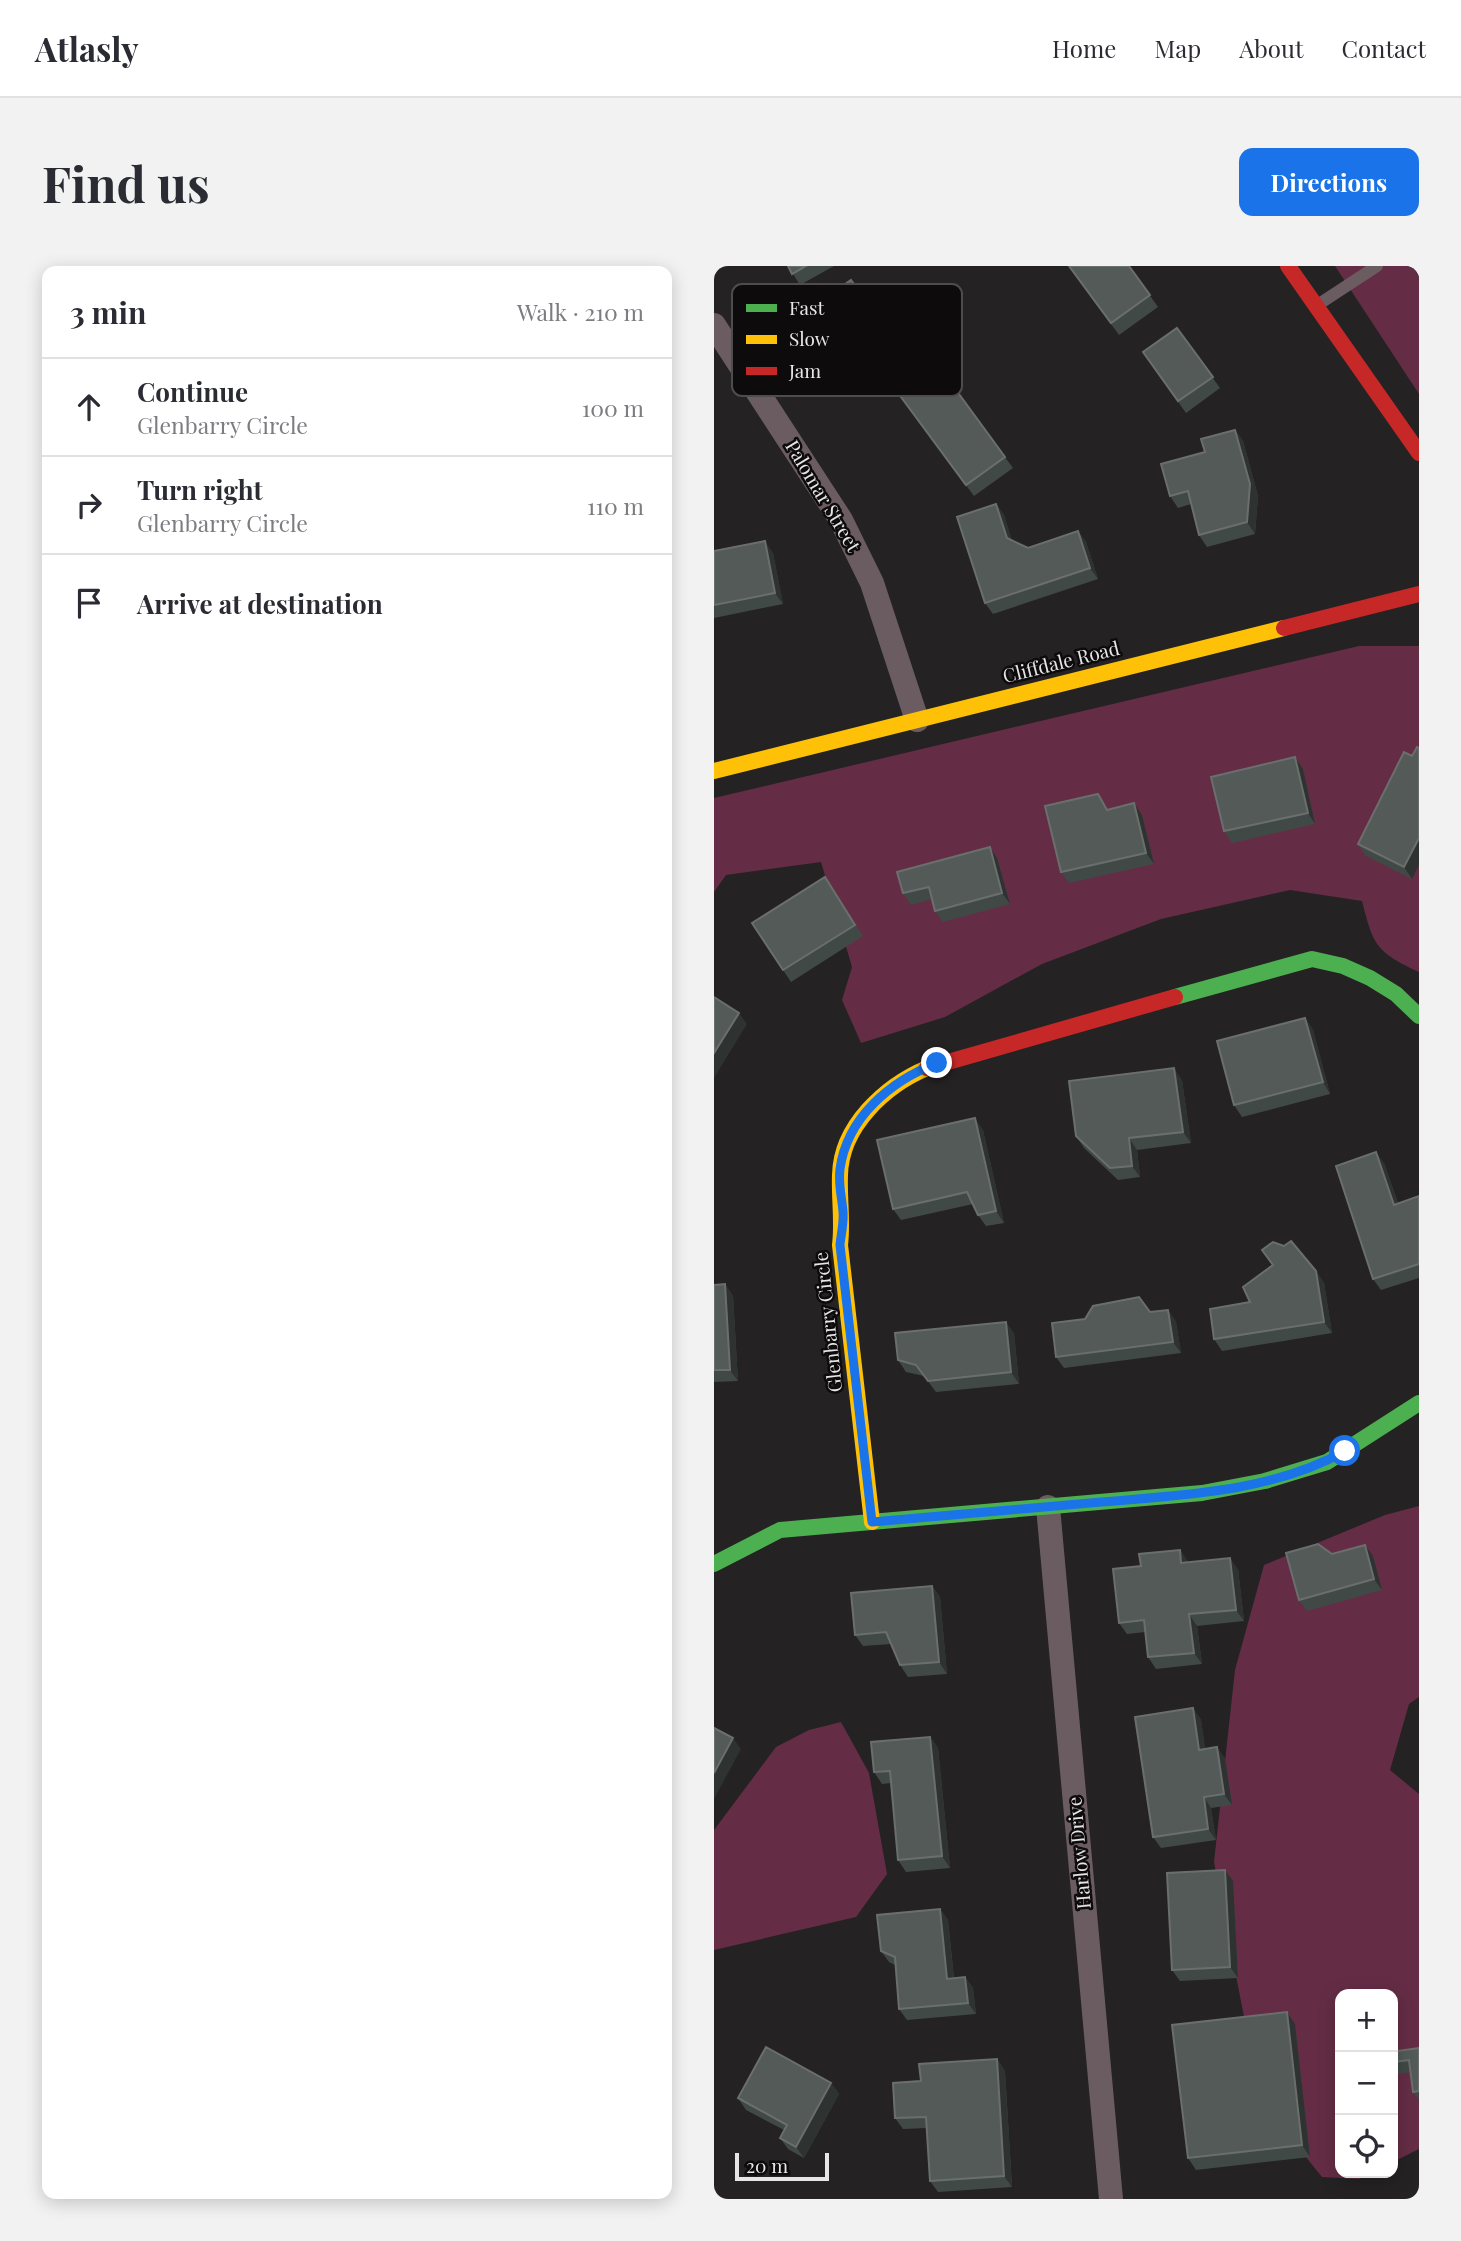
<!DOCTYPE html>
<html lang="en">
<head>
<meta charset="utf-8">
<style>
  :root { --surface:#fff; --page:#f2f2f3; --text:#2b2b33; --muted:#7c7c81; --line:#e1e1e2; --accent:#1a73e8 }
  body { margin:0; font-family:"Playfair Display",serif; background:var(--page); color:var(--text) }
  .controls { position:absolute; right:21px; bottom:21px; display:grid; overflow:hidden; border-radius:14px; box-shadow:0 4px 18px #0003 }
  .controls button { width:63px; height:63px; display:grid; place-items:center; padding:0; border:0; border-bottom:2px solid var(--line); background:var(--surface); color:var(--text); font:35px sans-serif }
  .scale { position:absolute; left:21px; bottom:18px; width:94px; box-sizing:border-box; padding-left:7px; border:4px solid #e8e5e6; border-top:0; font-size:19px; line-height:24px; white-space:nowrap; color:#e8e5e6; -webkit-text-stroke:5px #0d0b0b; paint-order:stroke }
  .stop { position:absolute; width:21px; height:21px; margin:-16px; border:5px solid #1a73e8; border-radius:50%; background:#fff }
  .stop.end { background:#1a73e8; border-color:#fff; box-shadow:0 2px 7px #0008 }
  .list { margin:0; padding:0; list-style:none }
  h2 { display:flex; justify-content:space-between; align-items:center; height:91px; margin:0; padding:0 28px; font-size:30px }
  h2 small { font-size:23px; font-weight:400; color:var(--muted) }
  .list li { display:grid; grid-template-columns:46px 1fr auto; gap:21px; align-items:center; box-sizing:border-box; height:98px; padding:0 28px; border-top:2px solid var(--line) }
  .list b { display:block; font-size:26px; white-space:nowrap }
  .list p { margin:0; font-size:23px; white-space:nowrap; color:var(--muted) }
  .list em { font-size:23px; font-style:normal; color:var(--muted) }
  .icon { flex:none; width:38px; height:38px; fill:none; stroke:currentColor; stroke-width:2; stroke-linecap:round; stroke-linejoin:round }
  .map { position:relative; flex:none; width:705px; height:1933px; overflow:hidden; border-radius:14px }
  header { display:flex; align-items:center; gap:42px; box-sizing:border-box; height:98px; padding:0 35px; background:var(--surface); border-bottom:2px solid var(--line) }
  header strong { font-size:33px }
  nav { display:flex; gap:38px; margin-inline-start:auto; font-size:24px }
  .intro { display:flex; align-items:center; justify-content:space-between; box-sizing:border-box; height:168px; padding:0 42px }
  h1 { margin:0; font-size:49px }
  .button { padding:18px 32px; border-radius:14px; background:var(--accent); color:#fff; font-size:24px; font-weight:700 }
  main { display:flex; gap:42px; padding:0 42px }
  aside { flex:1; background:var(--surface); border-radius:14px; box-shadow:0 4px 18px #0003 }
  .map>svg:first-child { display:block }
  .forest { fill:#642d45 }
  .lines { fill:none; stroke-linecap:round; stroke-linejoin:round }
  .lane { stroke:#6b5c62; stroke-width:12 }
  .street { stroke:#6b5c62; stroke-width:24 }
  .fast { stroke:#4caf50; stroke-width:16 }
  .slow { stroke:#ffc107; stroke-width:16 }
  .jam { stroke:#c62828; stroke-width:16 }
  .wall { fill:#414947 }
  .shaded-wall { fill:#2e3231 }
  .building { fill:#535a58; stroke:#6a6f6e; stroke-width:2 }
  .route { stroke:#1a73e8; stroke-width:9 }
  .labels { text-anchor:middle; stroke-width:5; stroke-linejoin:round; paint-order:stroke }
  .street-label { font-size:19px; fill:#e8e5e6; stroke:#0d0b0b }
  .key { fill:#0d0b0b; stroke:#4f4c4d; stroke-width:2 }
  .key-label { font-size:19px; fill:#e8e5e6 }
</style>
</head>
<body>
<header>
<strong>Atlasly</strong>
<nav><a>Home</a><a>Map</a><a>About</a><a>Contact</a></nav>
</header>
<div class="intro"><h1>Find us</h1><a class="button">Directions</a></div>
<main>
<aside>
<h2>3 min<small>Walk · 210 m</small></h2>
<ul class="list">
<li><svg class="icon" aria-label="ahead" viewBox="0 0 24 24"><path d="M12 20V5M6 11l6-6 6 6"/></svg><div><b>Continue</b><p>Glenbarry Circle</p></div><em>100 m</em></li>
<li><svg class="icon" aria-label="right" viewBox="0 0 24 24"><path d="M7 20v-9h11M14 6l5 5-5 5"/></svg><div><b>Turn right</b><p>Glenbarry Circle</p></div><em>110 m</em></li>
<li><svg class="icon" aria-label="arrive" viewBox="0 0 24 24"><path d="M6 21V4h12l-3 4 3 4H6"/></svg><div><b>Arrive at destination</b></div></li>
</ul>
</aside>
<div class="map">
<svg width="705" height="1933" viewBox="0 0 705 1933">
  <rect width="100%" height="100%" fill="#242223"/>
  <path class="forest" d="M621,0H705V128Z
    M645,380H705V706C662,686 659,679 648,635L576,624L447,653L328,698L231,751L147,777L128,734L138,701L107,596L12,609L0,626V532Z
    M705,1240V1431L695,1438L676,1504L705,1528V1883L679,1896V1728H626V1907H658L645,1913L608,1911L553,1843L537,1787L500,1596L521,1404L550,1299L671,1249Z
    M127,1456L155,1507L173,1608L142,1651L0,1684V1564L62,1481L95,1464Z"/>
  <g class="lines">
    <path class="lane" d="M605,38L663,0"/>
    <path class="street" d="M0,59L127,254L158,317L203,454
      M334,1241L397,1933"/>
    <path class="fast" d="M461,731L598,693L629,700L656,712L682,728L705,750
      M0,1298L66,1264L488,1227L551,1215L613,1196L705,1137"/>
    <path class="slow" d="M0,505L570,362
      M158,1256L126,979C129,955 125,933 126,909C127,860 171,820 213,802"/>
    <path class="jam" d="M574,0L705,187
      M570,362L705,328
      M213,802L461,731"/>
  </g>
  <path class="wall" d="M74,0H120L86,19Z
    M355,0H415L444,41L405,69Z
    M102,39L171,60L185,51L215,93L167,128Z
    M463,62L506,122L472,147L429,86Z
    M226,102L299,202L260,230L187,131Z
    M521,164L529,175L544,230L541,268L493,281L485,269L477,238L464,242L456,230L491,186Z
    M282,238L290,249L298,275L314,282L364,265L372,276L384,313L279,348L271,337Z
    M0,285L59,287L69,338L0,352Z
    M705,482V599L698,613L652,590L644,578L698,490Z
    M589,503L601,558L518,577L510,565Z
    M394,543L428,549L440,598L355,617L347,606Z
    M276,581L283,592L296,638L229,656L221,645L218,633L197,639L189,627Z
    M119,623L149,670L77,716L69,704Z
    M591,752L599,764L616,828L528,851L520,839Z
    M468,814L477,877L423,884L426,911L404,914L370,882L362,870Z
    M269,864L290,957L272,960L264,949L259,938L187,954L179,943Z
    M670,897L684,937L705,930V1012L667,1024L659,1013Z
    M559,999L602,1005L610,1017L618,1067L508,1085L500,1073L536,1036Z
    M11,1018L19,1030L24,1115L0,1116V1019Z
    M454,1044L462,1056L467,1087L350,1102L342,1091L436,1046Z
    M300,1067L305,1118L222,1126L210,1110L192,1106L184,1094Z
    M651,1279L659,1290L668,1324L593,1345L585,1334L618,1288Z
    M466,1284L474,1297L524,1303L530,1355L483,1360L488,1398L442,1403L434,1391L431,1366L413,1368L405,1357L427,1300Z
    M218,1320L226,1331L233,1408L194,1411L186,1399L177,1378L149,1380L141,1369Z
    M479,1442L487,1454L491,1483L511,1492L518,1539L497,1542L502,1574L447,1582L439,1571Z
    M216,1471L224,1482L236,1602L192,1606L184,1594L177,1517L168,1518L160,1506Z
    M519,1615L524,1712L466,1715L458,1704Z
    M226,1643L234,1654L240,1712L251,1711L259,1722L262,1748L193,1754L185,1743L181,1699L175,1696L167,1685Z
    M573,1746L581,1758L596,1891L482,1904L474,1892Z
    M679,1777L685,1785L705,1782V1834L699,1826L696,1806L679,1809Z
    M283,1793L291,1805L298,1921L224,1926L216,1915L213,1862L189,1863L181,1852L207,1815Z
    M117,1817L125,1828L90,1892L74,1883L66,1872L70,1864L32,1844L24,1832Z"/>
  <path class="shaded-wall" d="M521,164L529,175L544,230L541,268L533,256Z
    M282,238L290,249L301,284L293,272Z
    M364,265L372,276L384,313L376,302Z
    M51,275L59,287L69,338L61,327Z
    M581,491L589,503L601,558L594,547Z
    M420,537L428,549L440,598L432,587Z
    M705,572V599L698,613L690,601Z
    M276,581L283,592L296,638L288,627Z
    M25,747L33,758L0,812V787Z
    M591,752L599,764L616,828L609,816Z
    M460,802L468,814L477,877L469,866Z
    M261,852L269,864L290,957L282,945Z
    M415,872L423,884L426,911L418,900Z
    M662,886L670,897L688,950L680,939Z
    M602,1005L610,1017L618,1067L610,1056Z
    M11,1018L19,1030L24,1115L16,1104Z
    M454,1044L462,1056L467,1087L459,1076Z
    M292,1056L300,1067L305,1118L297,1106Z
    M651,1279L659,1290L668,1324L660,1313Z
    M466,1284L474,1295L475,1309L467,1297Z
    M516,1292L524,1303L530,1355L522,1344Z
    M218,1320L226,1331L233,1408L225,1396Z
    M475,1348L483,1360L488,1398L480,1387Z
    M479,1442L487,1454L493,1495L485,1484Z
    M216,1471L224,1482L236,1602L228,1590Z
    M19,1472L27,1483L0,1533V1507Z
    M503,1481L511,1492L518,1539L510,1528Z
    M490,1531L497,1542L502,1574L494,1563Z
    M511,1604L519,1615L524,1712L516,1701Z
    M226,1643L234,1654L241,1724L233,1713Z
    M251,1711L259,1722L262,1748L254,1737Z
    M573,1746L581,1758L596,1891L588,1879Z
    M283,1793L291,1805L298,1921L290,1910Z
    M117,1817L125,1828L90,1892L82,1881Z"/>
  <path class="building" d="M74,0H92L78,8Z
    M355,0H415L436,29L397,57Z
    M137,14L171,60L185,51L207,82L159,117L102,39Z
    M463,62L499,111L464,135L429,86Z
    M226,102L291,191L252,219L187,131Z
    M521,164L536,218L533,256L485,269L474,225L456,230L447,198L491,186L487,173Z
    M282,238L293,272L314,282L364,265L376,302L271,337L243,251Z
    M51,275L61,327L0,339V285Z
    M703,481L705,482V572L690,601L644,578L690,486L698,490Z
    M581,491L594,547L510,565L497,511Z
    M384,528L393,544L420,537L432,587L347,606L331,540Z
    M276,581L288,627L221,645L215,621L189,627L183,606Z
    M111,611L141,659L69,704L38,657Z
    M0,731L25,747L0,787Z
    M591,752L609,816L520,839L503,775Z
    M460,802L469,866L415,872L418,900L396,902L362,870L355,815Z
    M261,852L282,945L264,949L253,926L179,943L163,874Z
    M662,886L680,939L705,930V998L659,1013L622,900Z
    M577,975L602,1005L610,1056L500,1073L496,1043L536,1036L529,1021L559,999L548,984L559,976L570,980Z
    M11,1018L16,1104H0V1019Z
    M425,1031L436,1046L454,1044L459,1076L342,1091L338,1057L371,1053L379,1040Z
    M292,1056L297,1106L214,1115L202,1099L184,1094L181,1067Z
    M604,1278L618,1288L651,1279L660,1313L585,1334L572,1287Z
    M466,1284L467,1297L516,1292L522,1344L475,1348L480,1387L434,1391L430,1354L405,1357L399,1303L427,1300L425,1288Z
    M218,1320L225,1396L186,1399L172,1366L141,1369L137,1327Z
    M479,1442L485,1484L503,1481L510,1528L490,1531L494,1563L439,1571L421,1451Z
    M0,1462L19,1472L0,1507Z
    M216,1471L228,1590L184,1594L176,1505L160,1506L157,1476Z
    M511,1604L516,1701L458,1704L453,1607Z
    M226,1643L233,1713L251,1711L254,1737L185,1743L181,1691L167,1685L163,1649Z
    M573,1746L588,1879L474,1892L458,1759Z
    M679,1777L684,1785L705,1782V1825L699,1826L695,1794L679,1796Z
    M52,1781L117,1817L82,1881L66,1872L73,1859L24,1832Z
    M283,1793L290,1910L216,1915L212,1851L181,1852L179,1817L207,1815L205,1798Z"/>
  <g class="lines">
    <path class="route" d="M223,797C177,815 133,851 126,903C124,919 128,931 129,946C130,957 127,968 126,979L158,1256C234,1249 311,1243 387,1236C469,1229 558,1226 631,1185"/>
  </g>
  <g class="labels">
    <g class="street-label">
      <text transform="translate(109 230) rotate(59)" y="7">Palomar Street</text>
      <text transform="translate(347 396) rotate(-14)" y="7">Cliffdale Road</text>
      <text transform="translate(114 1056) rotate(-96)" y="7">Glenbarry Circle</text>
      <text transform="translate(365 1587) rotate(-95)" y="7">Harlow Drive</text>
    </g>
  </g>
  <rect x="18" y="18" width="230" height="112" rx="10" class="key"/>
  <rect x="32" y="38" width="31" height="8" fill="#4caf50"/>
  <rect x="32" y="69" width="31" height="9" fill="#ffc107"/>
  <rect x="32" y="101" width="31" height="8" fill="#c62828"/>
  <g class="key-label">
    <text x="75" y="49">Fast</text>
    <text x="75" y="80">Slow</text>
    <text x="75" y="112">Jam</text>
  </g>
</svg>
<div class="controls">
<button>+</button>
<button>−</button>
<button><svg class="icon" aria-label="locate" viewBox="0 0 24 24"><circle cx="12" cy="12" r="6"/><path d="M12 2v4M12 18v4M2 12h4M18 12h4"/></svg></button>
</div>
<div class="scale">20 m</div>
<div class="stop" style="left:631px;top:1185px"></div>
<div class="stop end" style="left:223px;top:797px"></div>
</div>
</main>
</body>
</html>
